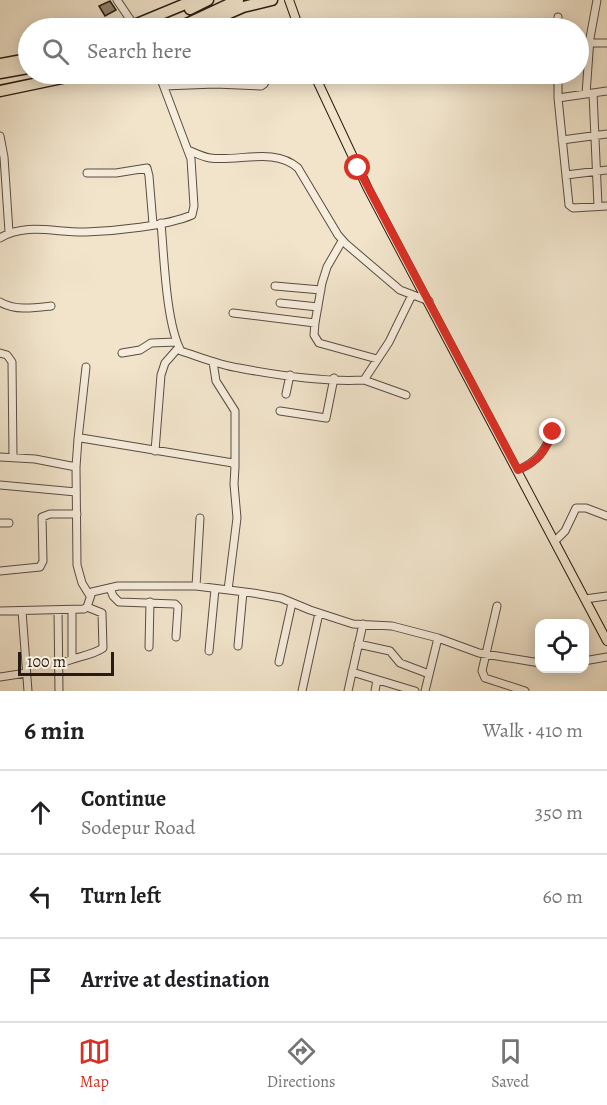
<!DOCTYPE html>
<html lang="en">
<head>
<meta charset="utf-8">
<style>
  :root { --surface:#fff; --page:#f6f6f6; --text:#202124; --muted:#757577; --line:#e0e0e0; --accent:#d93025 }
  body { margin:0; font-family:Alegreya,serif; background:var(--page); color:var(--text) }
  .controls { position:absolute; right:18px; bottom:18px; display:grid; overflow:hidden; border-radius:12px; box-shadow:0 3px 15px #0003 }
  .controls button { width:54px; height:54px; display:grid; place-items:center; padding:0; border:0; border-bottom:2px solid var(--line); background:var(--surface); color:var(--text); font:30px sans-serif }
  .scale { position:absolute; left:18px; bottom:15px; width:96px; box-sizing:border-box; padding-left:6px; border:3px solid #271b13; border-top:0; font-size:16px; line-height:21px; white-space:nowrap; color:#271b13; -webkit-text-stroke:4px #f6eddd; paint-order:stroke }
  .stop { position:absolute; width:18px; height:18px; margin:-14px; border:4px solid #d93025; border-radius:50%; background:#fff }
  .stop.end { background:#d93025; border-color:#fff; box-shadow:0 2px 6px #0008 }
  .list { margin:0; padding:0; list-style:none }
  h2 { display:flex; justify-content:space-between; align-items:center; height:78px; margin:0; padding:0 24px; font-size:26px }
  h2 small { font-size:20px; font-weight:400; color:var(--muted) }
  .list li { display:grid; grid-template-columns:39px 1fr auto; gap:18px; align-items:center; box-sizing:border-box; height:84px; padding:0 24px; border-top:2px solid var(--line) }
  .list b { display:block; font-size:22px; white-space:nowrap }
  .list p { margin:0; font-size:20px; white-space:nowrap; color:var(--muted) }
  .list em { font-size:20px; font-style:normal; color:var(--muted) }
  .icon { flex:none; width:33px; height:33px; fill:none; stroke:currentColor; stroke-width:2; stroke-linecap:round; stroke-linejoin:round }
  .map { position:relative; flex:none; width:607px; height:691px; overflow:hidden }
  .search { position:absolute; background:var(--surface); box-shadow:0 3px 15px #0003; left:18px; right:18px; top:18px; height:66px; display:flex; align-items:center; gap:15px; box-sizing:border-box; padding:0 21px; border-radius:33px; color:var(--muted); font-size:22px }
  .sheet { height:330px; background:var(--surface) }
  nav { display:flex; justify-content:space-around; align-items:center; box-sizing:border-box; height:84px; border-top:2px solid var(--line); background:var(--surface); font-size:16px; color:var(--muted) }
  nav a { display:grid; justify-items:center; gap:3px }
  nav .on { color:var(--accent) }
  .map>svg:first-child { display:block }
  .building { fill:#908473; stroke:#271b13; stroke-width:1.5 }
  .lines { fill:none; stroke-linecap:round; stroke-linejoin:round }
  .minor-casing { stroke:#5a4d41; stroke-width:9 }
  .major-casing { stroke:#271b13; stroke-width:10 }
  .highway-casing { stroke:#271b13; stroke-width:13 }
  .minor { stroke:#f6eddd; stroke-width:7 }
  .major { stroke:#f1e4cb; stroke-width:8 }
  .highway { stroke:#f1e4cb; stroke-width:10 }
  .route { stroke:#d93025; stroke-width:8 }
</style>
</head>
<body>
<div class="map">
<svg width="607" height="691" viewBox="0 0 607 691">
  <rect width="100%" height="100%" fill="#f1e4cb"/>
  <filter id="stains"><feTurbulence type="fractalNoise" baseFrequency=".00333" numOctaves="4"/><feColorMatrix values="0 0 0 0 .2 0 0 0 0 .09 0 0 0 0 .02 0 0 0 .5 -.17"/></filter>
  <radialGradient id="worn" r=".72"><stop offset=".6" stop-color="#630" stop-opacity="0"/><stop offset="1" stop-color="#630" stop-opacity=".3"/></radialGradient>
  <path class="building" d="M110,1L116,10L105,16L99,6Z"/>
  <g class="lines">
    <defs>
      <path id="minor" d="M117,0L136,28
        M558,17V28
        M578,43H607
        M558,74V98
        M164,86L215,84L261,86L264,84L269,74
        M607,91L558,98L569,205L573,208L607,206
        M593,93L598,206
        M586,94L590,38L597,0
        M0,136L4,157L9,232
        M562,140L607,134
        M188,150C195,153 203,157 210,158C239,162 274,147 298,168L338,235L346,244L400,290L429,301
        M87,173H116L147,168L149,176L153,224
        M566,175L607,170
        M161,223C164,256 166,324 181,351C200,357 219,365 239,368C276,375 327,382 364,380L389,342L412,295
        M0,238C26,222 57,233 86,232C115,231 166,226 192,215L194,206L191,159L159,74
        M342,241L327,267L322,283L315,323L314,335L319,343L377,359
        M275,286L321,290
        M0,302C15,311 34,308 51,306
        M280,303L318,307
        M233,313L315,323
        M0,353L7,355L12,362L13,457
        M122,353L140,350L151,343L176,342
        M213,362L216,381L235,411V467
        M364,380L406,395
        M286,394L290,375
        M280,411L326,418L334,378
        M78,439L86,367
        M155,451L161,375L165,363L179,347
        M0,457L35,459L76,467L78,439L81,438L233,463L235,467L234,484L237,518L228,590
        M76,467L77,565L82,583L90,596
        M518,470C538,461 544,452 553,432
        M0,485L76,492
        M0,523H9
        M555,541L565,531L576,508H586L607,516
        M0,571L40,567L43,561L42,517L50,514H77
        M196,586L200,518
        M110,588L113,596L119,602L175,604L178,607L176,637
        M585,599L607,596
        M497,606L482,671L485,678L525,691
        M58,610L59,691
        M72,610V658
        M0,611L84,609L87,607L92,592L118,586H196L253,593L281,598L310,610L353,624L392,626L438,638L425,691
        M22,611L28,691
        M438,638L479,653L540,663
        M358,644L390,651L400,663L429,674
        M238,646L243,592
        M149,647L150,602
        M209,651L215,589
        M584,661L607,657
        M279,662L292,603
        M59,665C73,656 90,657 103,648L102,613L87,607
        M352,672L415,691
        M0,677L26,673
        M302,691L319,613
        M348,691L363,624
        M375,691L377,680"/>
      <path id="major" d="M289,0L299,28
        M314,74L368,189L607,641"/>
      <path id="highway" d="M190,9L208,0
        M127,28L195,0
        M178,28L238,0
        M195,28L243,7L272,0
        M0,64L28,59
        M0,73L28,68
        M0,91L67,77L77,74"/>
    </defs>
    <use href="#minor" class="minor-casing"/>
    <use href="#major" class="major-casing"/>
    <use href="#highway" class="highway-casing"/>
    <use href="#minor" class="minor"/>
    <use href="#major" class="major"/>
    <use href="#highway" class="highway"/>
  </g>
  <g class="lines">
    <path class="route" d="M358,168L518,470C539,461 544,453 553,432"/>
  </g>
  <rect width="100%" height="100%" filter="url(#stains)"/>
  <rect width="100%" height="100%" fill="url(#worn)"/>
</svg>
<div class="controls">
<button><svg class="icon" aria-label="locate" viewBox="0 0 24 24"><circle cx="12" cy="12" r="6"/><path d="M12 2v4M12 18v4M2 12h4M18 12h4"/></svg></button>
</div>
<div class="scale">100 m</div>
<div class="stop" style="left:358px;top:168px"></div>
<div class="stop end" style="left:553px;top:432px"></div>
<div class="search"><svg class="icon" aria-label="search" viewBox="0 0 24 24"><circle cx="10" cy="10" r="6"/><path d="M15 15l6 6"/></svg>Search here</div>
</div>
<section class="sheet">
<h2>6 min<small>Walk · 410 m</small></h2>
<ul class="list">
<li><svg class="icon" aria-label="ahead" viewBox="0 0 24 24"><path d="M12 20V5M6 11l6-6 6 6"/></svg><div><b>Continue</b><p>Sodepur Road</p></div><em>350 m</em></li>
<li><svg class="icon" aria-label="left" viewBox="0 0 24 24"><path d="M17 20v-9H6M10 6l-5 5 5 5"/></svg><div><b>Turn left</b></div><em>60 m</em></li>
<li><svg class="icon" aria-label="arrive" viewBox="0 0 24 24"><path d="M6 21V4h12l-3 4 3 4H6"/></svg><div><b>Arrive at destination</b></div></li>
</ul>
</section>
<nav>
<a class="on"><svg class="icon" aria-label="map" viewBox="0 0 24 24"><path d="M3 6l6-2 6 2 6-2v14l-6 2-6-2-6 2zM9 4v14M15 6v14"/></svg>Map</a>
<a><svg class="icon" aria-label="directions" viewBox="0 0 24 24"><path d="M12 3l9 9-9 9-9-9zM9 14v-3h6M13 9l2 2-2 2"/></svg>Directions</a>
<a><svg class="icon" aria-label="saved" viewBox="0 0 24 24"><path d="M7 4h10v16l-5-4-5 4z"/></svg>Saved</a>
</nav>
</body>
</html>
